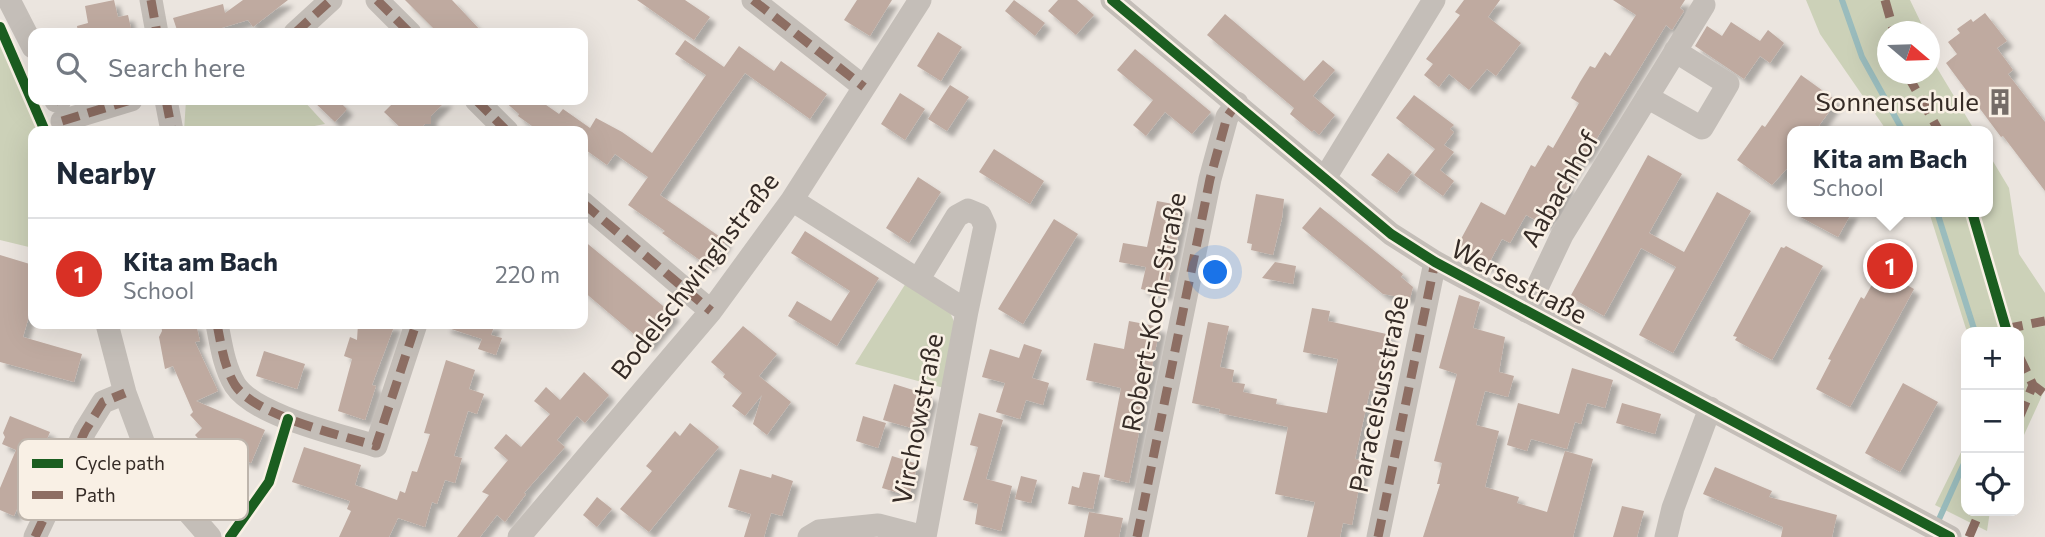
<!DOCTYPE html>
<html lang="en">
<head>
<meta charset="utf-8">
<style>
  :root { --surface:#fff; --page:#f6f6f7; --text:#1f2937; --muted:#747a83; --line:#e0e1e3; --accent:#d93025 }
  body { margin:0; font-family:Commissioner,sans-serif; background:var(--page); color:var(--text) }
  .controls { position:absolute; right:21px; bottom:21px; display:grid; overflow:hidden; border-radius:14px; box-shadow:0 7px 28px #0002 }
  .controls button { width:63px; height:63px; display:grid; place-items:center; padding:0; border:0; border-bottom:2px solid var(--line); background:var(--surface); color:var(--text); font:35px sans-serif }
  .compass { position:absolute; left:1877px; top:21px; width:63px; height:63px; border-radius:50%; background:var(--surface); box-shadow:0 7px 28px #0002; rotate:109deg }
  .you { position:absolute; left:1216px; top:273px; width:24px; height:24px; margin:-18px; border:5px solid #fff; border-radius:50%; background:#1a73e8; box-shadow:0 0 0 10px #1a73e833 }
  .badge { display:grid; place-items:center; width:46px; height:46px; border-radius:50%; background:var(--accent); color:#fff; font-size:23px; font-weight:700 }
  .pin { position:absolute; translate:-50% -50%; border:4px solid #fff; box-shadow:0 2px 7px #0006 }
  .popup { position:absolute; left:1787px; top:126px; width:206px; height:91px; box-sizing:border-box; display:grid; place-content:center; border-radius:14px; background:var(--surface); filter:drop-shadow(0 2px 5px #0005); font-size:23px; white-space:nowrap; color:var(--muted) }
  .popup b { font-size:26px; color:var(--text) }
  .popup::after { content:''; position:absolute; left:50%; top:100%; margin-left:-14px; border:14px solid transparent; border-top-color:var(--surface) }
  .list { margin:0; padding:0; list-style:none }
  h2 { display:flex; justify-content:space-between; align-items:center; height:91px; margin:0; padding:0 28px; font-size:30px }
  h2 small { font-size:23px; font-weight:400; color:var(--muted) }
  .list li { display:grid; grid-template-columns:46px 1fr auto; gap:21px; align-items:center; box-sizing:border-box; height:112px; padding:0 28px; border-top:2px solid var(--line) }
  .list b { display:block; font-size:26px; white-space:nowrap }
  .list p { margin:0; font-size:23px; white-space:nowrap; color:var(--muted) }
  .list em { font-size:23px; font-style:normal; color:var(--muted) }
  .icon { flex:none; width:38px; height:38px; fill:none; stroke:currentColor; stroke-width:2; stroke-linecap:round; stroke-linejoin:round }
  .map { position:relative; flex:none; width:2045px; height:537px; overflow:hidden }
  .search { position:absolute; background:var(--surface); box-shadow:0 7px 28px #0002; left:28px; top:28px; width:560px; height:77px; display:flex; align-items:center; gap:18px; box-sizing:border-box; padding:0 24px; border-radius:14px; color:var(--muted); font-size:26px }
  .panel { position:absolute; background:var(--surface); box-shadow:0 7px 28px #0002; left:28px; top:126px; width:560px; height:203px; border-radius:14px }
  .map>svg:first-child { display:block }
  .green { fill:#ccd1b8 }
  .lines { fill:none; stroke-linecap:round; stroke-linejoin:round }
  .stream { stroke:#9abcbd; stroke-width:6 }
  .building { fill:#bfaaa0; filter:url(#shadow) }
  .minor { stroke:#c4beb8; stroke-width:23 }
  .quiet { stroke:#8d6e63; stroke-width:9; stroke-dasharray:18 9; stroke-linecap:butt }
  .cycleway-casing { stroke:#f9f0e5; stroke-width:15 }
  .cycleway { stroke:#1b5e20; stroke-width:10 }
  .labels { text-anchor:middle; stroke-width:5; stroke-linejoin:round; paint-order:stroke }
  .poi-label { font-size:26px; fill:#352b26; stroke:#f9f0e5; text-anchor:end }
  .street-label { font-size:26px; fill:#352b26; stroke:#f9f0e5 }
  .key { fill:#f9f0e5; stroke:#beb5ac; stroke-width:2 }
  .key-label { font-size:19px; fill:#352b26 }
</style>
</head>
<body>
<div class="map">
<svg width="2045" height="537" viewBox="0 0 2045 537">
  <defs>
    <filter id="shadow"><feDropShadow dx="6" dy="6" stdDeviation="2" flood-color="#0004"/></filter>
  </defs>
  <rect width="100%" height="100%" fill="#ebe5df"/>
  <path class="green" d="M1806,0H1910L1925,31L1888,32V74H1930V41L1932,47L1931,58L1975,131H1887L1820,34Z
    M0,34L20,78L39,131H33V248L0,240Z
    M186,100H303L325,124L288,131H184Z
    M1988,153L2009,188L2019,254L2045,293V389L2019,446V332H1967L1929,212H1988Z
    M906,283L949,310L956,326L944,388L855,364Z
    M1966,442V511H1990L1987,531L1935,505Z"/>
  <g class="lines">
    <path class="stream" d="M1842,0L1862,57L1903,131
      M1937,212L1975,332
      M1936,526L1966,459"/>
  </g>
  <path class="building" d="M114,0L118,17L128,15L132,33H78L77,26L88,23L85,6Z
    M243,0H288L253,27L248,20L215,30L216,33H178L173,18L223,4L225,13Z
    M405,0H452L483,33H438Z
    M637,0H685L710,17L694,40Z
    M857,0H892L870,36L844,20Z
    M1014,0L1045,23L1035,36L1005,11Z
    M1058,0H1077L1094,15L1076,35L1048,11Z
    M1464,0H1500L1488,17L1521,43L1496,76L1487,69L1469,90L1449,74L1439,87L1424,75L1433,64L1426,59L1460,15L1455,12Z
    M1613,0H1685L1680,8L1684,11L1672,30L1666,25L1585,158L1582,156L1566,184L1569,186L1553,216L1551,215L1545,225L1526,215L1510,243L1502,239L1487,267L1455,250L1481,202L1505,215L1531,165L1535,167L1548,145L1553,148L1579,103L1571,98L1580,82L1590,66L1595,68L1605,52L1610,56L1636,15Z
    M1985,13L2007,41L1997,48L2013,70L2008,74L2045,122V191L2003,136L2001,137L1946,63L1957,54L1948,42L1960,33L1957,29L1971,19L1973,22Z
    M1225,14L1304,81L1323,60L1335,70L1313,96L1335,115L1319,135L1314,130L1312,132L1290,114L1294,108L1207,35Z
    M1731,22L1760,41L1768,30L1784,43L1770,63L1760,56L1744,79L1695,46L1707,26L1722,36Z
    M938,32L962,47L941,81L917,66Z
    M685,40L724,67L739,46L774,71L781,61L827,94L810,119L745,73L717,112L660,195L726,241L708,266L662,233L665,231L628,205L648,177L615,154L607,165L583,148V131H539L518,116L519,114L503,100H539L559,114L563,109L590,128L596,118L622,132L652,153L706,75L675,54Z
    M1135,49L1211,112L1192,134L1165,112L1146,136L1133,125L1153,100L1117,70Z
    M1801,75L1837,101L1815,131H1792V163L1772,185L1737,160L1762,125L1765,127Z
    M950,85L969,97L947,131L928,119Z
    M900,93L925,109L905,140L881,124Z
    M1414,95L1454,125L1450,129L1454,132L1444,145L1454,152L1440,170L1454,181L1443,196L1414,175L1435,149L1396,118Z
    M312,100H338L347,109L335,122Z
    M396,100H447L431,116V124H425L418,131H404L384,112Z
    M994,149L1044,181L1030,204L979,172Z
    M1388,153L1412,172L1397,193L1371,175Z
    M1648,155L1682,174L1649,233L1684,252L1717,192L1751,211L1673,353L1639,335L1676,267L1641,248L1604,316L1570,297Z
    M918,177L941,192L909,243L886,228Z
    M1256,194L1284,199L1282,218L1273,255L1251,250L1252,244L1247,243Z
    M1157,201L1184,206L1166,295L1141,289L1146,267L1119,262L1123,243L1147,247Z
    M1320,207L1403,274L1401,277L1413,287L1410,299L1383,294L1302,228Z
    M1791,212H1852L1838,237Z
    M1054,219L1078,234L1023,324L998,309Z
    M805,231L879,278L837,346L788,316L797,301L831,321L850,291L791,253Z
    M583,240L674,315L648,346L583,291Z
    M1786,246L1823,266L1772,360L1735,340L1737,337L1733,336L1781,247L1784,248Z
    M0,255L33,265V302L23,337L82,354L74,382L0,362Z
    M1275,262L1296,266L1293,284L1262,278Z
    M1880,270L1914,289L1850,407L1816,389L1831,360L1828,359L1861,297L1864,299Z
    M1459,295L1480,302L1473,328L1505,337L1499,372L1514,376L1508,397L1485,391L1476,425L1499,431L1485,487L1519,497L1517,503L1547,512L1565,451L1593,459L1573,537H1423L1440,484H1437L1442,463L1434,461L1457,374L1439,368Z
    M1312,308L1330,311L1328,321L1391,335L1378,392L1370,390L1355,459L1364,461L1352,525L1343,523L1340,537H1307L1315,502L1275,494L1288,427L1219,413L1220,409L1192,403L1208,322L1229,326L1220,367L1234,370L1232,382L1245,384L1243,392L1277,399L1276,404L1327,413L1338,359L1303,352Z
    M1129,321L1160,327L1129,483L1104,477L1121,388L1086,380L1094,343L1124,349Z
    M161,324H196L200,341L195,342L218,391L196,401L265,430L251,463L210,445L207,448L195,435L202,428L190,415L193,412L173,366L165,369L159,337L162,331Z
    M358,324H395L372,385L376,386L365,420L338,411L352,359L344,356L350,337L357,340Z
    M445,324H495L491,335L502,338L496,355L478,349L482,339L445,327Z
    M743,326L777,354L759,376L791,402L767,435L753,424L762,395L745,416L732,406L742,393L723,377L725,374L711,362Z
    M1024,344L1042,350L1032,378L1049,383L1043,405L1026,400L1020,419L996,412L1005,383L982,377L990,349L1019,358Z
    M264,351L305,364L297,389L256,376Z
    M446,360L475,370L469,389L484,394L477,414L468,411L454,456L462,458L455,483L445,480L437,504L432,502L425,527L398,518L389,537H339L351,511L347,509L350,501L292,482L304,447L361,465L355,485L397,500L400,491L405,493L412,471L417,472L430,434L424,433Z
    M1572,368L1613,380L1605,408L1587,403L1581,424L1575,422L1567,449L1531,439L1527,451L1507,445L1518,403L1559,414Z
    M584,372L609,395L585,423L577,416L557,440L565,447L524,493L526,494L505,522L497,515L480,537H457L489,495L482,492L508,460L494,448L506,434L521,447L550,414L534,401L546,387L560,400Z
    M1903,383L1938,402L1900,472L1865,453Z
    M894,384L932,396L922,431L883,420Z
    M1622,403L1661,414L1655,434L1616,423Z
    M979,413L1003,420L986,479L1012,486L1001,531L975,524L978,504L963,500L978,447L970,445Z
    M10,416L50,432L14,516L0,510V488L16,450L2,444L5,437L3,433Z
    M863,416L886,423L878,448L856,441Z
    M690,423L719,447L649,532L620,509L652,471L646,466L675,431L680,436Z
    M892,456L918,464L909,496L882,488Z
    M1715,467L1772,491L1769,497L1837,515L1832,537H1781L1783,527L1703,494Z
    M740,469L771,478L772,474L793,481L782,516L771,513L764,537H744L751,514L728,507Z
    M1083,472L1100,475L1093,509L1068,504L1072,486L1079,488Z
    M1021,476L1037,480L1031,503L1015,499Z
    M597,497L612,509L597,527L583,515Z
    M1622,506L1644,511L1637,537H1613Z
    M1089,512L1123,518L1119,537H1084Z"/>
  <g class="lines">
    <path class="minor" d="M9,0L33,47
      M151,0L157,33
      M377,0L410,33
      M753,0L864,87
      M1112,0L1391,234L1435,262L1950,537
      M295,33L331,0
      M1647,97L1702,128L1728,84L1675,51
      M166,100L172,131
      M476,100L507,131
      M56,101L60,100
      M62,121L131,100
      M1325,178L1434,0
      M792,200L967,311L925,537
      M583,203L711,311
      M918,280L957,216L968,210L980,215L985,226L967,311
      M1526,311L1562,235L1704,5
      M107,324L125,393L151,463L176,498L210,537
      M217,324C221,344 224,367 235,385C255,416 341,435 376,446L416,324
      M35,537L85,431L103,402L125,393
      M519,537L711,311L792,200L920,0
      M809,537L819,531L878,525L924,537
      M1137,537L1210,179L1227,117L1237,103
      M1378,537L1435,262
      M1666,537L1673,508L1710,408"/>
    <path class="quiet" d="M151,0L157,33
      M377,0L410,33
      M753,0L864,87
      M1885,0L1894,32
      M295,33L331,0
      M1907,74L1939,131
      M166,100L172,131
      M476,100L507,131
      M56,101L60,100
      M62,121L131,100
      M583,203L711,311
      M217,324C221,344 224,367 235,385C255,416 341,435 376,446L416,324
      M2005,329L2045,321
      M2019,356L2033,385L2045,394
      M2019,418L2033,385
      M35,537L85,431L103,402L125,393
      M1137,537L1210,179L1227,117L1237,103
      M1378,537L1435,262
      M1969,537L1980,511"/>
    <defs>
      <path id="cycleway" d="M1112,0L1391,234L1435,262L1950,537
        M0,27L45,131
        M1972,212L2007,332
        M230,537L269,482L288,419"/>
    </defs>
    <use href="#cycleway" class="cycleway-casing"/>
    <use href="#cycleway" class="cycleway"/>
  </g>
  <defs>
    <symbol id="building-bare" viewBox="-9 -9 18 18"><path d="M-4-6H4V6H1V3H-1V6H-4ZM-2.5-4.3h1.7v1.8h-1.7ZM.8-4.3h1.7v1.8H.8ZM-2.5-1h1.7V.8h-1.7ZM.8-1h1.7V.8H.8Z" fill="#756c67" stroke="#f9f0e5" stroke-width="2.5" paint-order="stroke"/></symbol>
  </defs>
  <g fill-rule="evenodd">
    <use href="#building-bare" x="1981" y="83" width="38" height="38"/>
  </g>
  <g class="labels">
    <g class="poi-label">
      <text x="1979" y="111">Sonnenschule</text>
    </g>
    <g class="street-label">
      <text transform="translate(1560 189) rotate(-60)" y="9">Aabachhof</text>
      <text transform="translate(695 276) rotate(-52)" y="9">Bodelschwinghstraße</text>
      <text transform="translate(1519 282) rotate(28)" y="9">Wersestraße</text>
      <text transform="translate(1154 312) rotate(-79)" y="9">Robert-Koch-Straße</text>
      <text transform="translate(1379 394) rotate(-78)" y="9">Paracelsusstraße</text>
      <text transform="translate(918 419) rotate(-79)" y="9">Virchowstraße</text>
    </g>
  </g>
  <rect x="18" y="439" width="230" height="81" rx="10" class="key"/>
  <rect x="32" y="459" width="31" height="9" fill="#1b5e20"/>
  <rect x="32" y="491" width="31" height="8" fill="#8d6e63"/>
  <g class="key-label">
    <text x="75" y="470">Cycle path</text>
    <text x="75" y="502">Path</text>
  </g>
</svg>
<div class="controls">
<button>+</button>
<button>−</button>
<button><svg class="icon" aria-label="locate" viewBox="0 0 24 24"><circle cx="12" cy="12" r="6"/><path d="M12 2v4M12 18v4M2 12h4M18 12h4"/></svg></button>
</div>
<svg class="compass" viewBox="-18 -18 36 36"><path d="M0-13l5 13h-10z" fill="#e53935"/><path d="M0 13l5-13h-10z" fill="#747a83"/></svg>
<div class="you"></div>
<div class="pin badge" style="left:1890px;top:266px">1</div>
<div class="popup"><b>Kita am Bach</b>School</div>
<div class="search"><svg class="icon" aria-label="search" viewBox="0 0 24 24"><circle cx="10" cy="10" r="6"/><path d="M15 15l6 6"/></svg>Search here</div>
<section class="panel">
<h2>Nearby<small></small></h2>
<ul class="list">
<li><span class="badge">1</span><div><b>Kita am Bach</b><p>School</p></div><em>220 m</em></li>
</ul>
</section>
</div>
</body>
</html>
